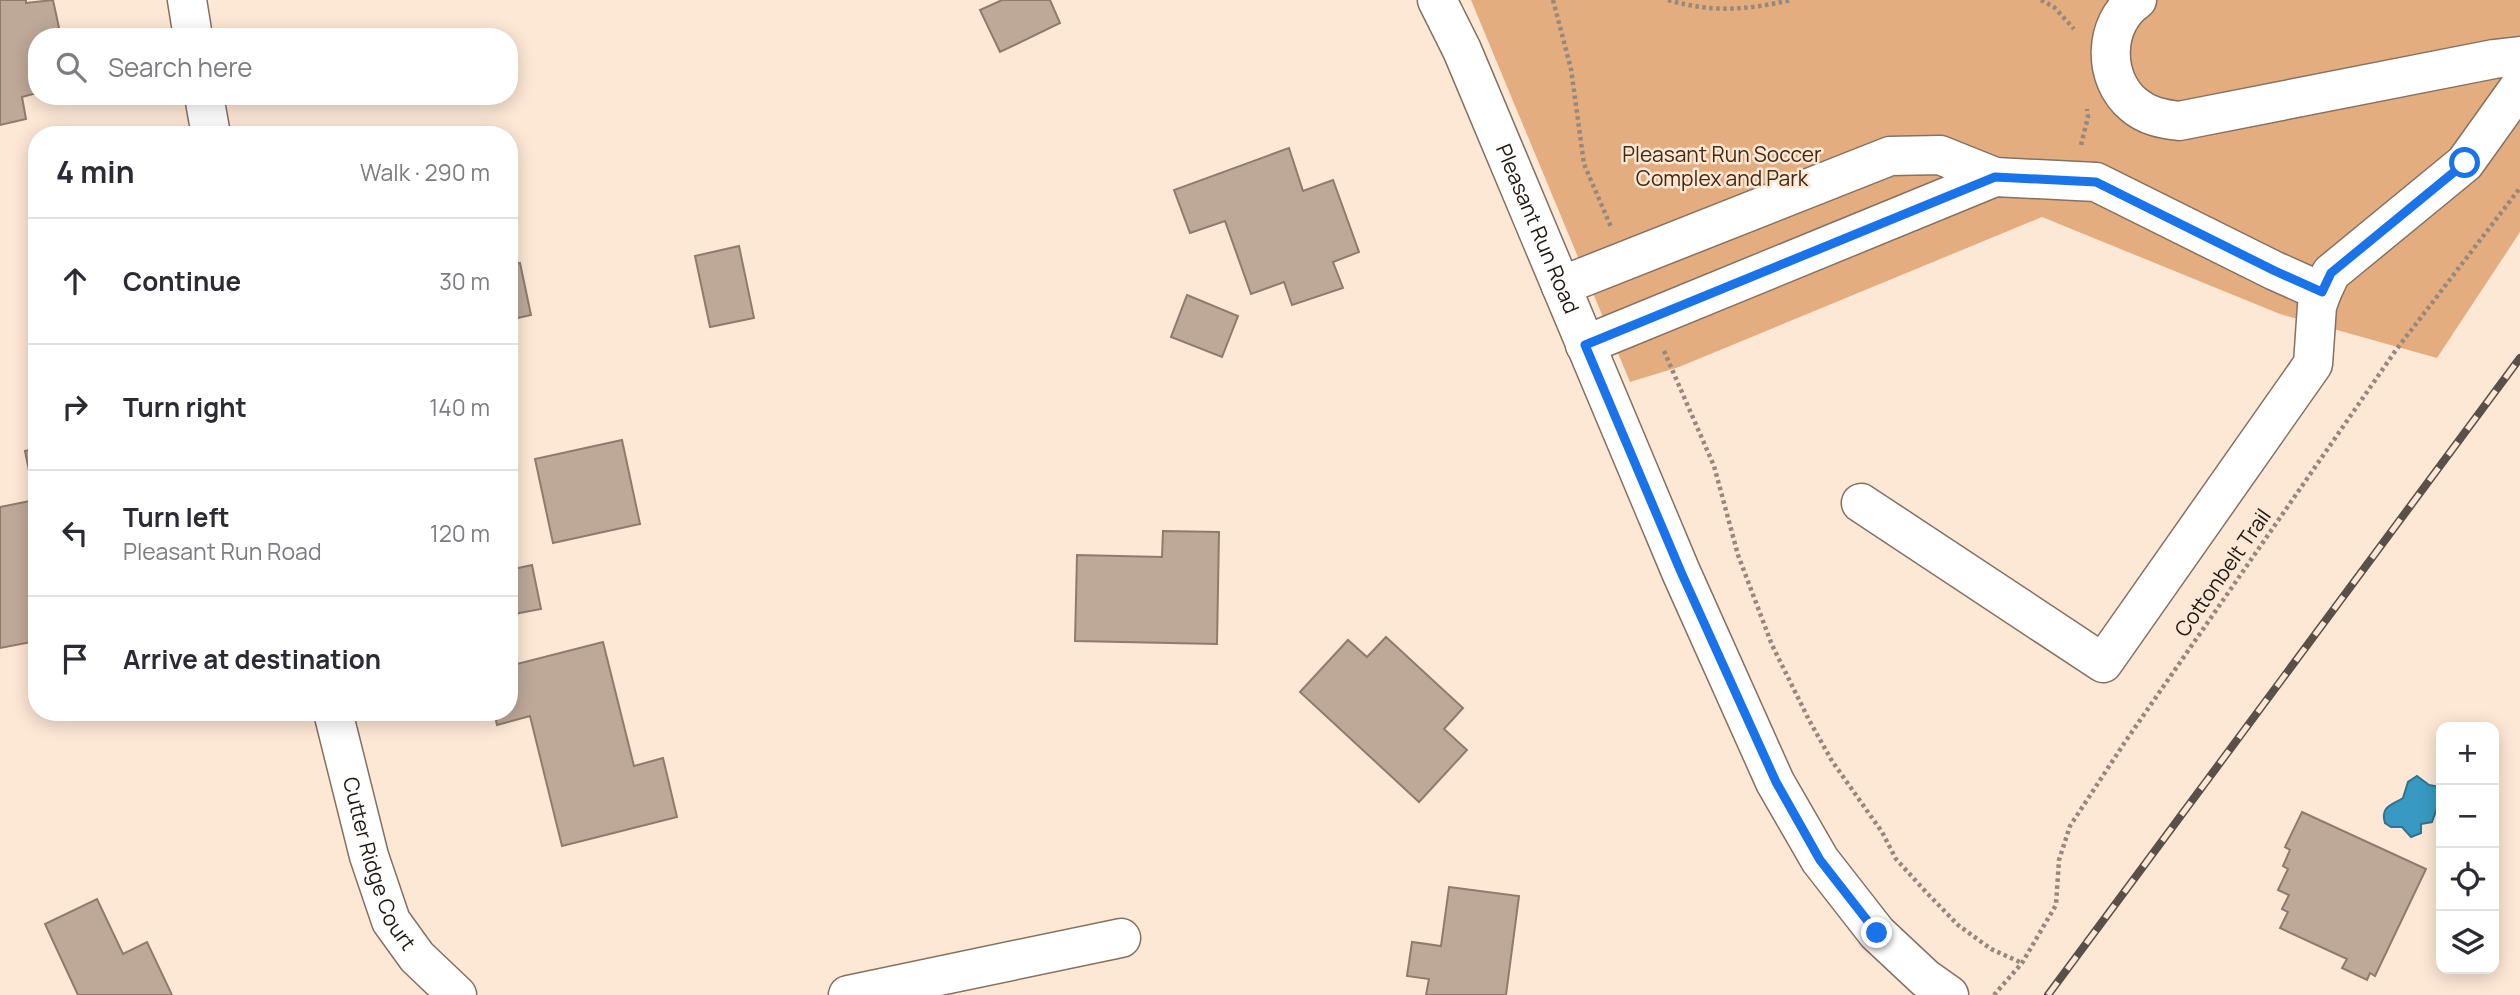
<!DOCTYPE html>
<html lang="en">
<head>
<meta charset="utf-8">
<style>
  :root { --surface:#fff; --page:#f7f7f7; --text:#2b2b33; --muted:#7c7c81; --line:#e1e1e2 }
  body { margin:0; font-family:Manrope,sans-serif; background:var(--page); color:var(--text) }
  .controls { position:absolute; right:21px; bottom:21px; display:grid; overflow:hidden; border-radius:14px; box-shadow:0 4px 18px #0003 }
  .controls button { width:63px; height:63px; display:grid; place-items:center; padding:0; border:0; border-bottom:2px solid var(--line); background:var(--surface); color:var(--text); font:35px sans-serif }
  .stop { position:absolute; width:21px; height:21px; margin:-16px; border:5px solid #1a73e8; border-radius:50%; background:#fff }
  .stop.end { background:#1a73e8; border-color:#fff; box-shadow:0 2px 7px #0008 }
  .list { margin:0; padding:0; list-style:none }
  h2 { display:flex; justify-content:space-between; align-items:center; height:91px; margin:0; padding:0 28px; font-size:30px }
  h2 small { font-size:23px; font-weight:400; color:var(--muted) }
  .list li { display:grid; grid-template-columns:46px 1fr auto; gap:21px; align-items:center; box-sizing:border-box; height:126px; padding:0 28px; border-top:2px solid var(--line) }
  .list b { display:block; font-size:26px; white-space:nowrap }
  .list p { margin:0; font-size:23px; white-space:nowrap; color:var(--muted) }
  .list em { font-size:23px; font-style:normal; color:var(--muted) }
  .icon { flex:none; width:38px; height:38px; fill:none; stroke:currentColor; stroke-width:2; stroke-linecap:round; stroke-linejoin:round }
  .map { position:relative; flex:none; width:2520px; height:995px; overflow:hidden }
  .search { position:absolute; background:var(--surface); box-shadow:0 4px 18px #0003; left:28px; top:28px; width:490px; height:77px; display:flex; align-items:center; gap:18px; box-sizing:border-box; padding:0 24px; border-radius:28px; color:var(--muted); font-size:26px }
  .panel { position:absolute; background:var(--surface); box-shadow:0 4px 18px #0003; left:28px; top:126px; width:490px; height:595px; border-radius:28px }
  .map>svg:first-child { display:block }
  .green { fill:#e4ad80 }
  .water { fill:#389ac3; stroke:#30738e; stroke-width:2 }
  .building { fill:#bea998; stroke:#8f7b6c; stroke-width:2 }
  .lines { fill:none; stroke-linecap:round; stroke-linejoin:round }
  .minor-casing { stroke:#847161; stroke-width:41 }
  .major-casing { stroke:#847161; stroke-width:41 }
  .path { stroke:#97887b; stroke-width:4.5; stroke-dasharray:3.5 3.5; stroke-linecap:butt }
  .minor { stroke:#fff; stroke-width:38 }
  .major { stroke:#fff; stroke-width:38 }
  .rail-casing { stroke:#5b5047; stroke-width:8 }
  .rail { stroke:#fde7d5; stroke-width:5; stroke-dasharray:16; stroke-linecap:butt }
  .route { stroke:#1a73e8; stroke-width:9 }
  .labels { text-anchor:middle; stroke-width:5; stroke-linejoin:round; paint-order:stroke }
  .park-label { font-size:21px; fill:#442910; stroke:#fde7d5 }
  .street-label { font-size:21px; fill:#1f1812; stroke:#fde7d5 }
</style>
</head>
<body>
<div class="map">
<svg width="2520" height="995" viewBox="0 0 2520 995">
  <rect width="100%" height="100%" fill="#fde7d5"/>
  <path class="green" d="M1471,0H2520V232L2437,358L2280,314L2042,217L1679,367L1630,382Z"/>
  <path class="water" d="M2417,776L2429,785L2441,787V803L2438,805L2432,822L2421,824V833L2411,837L2402,827H2391L2385,823C2380,806 2392,805 2403,798L2408,782Z"/>
  <path class="building" d="M0,0H26V3L53,0L61,37H37V93L22,97L26,119L0,125Z
    M1002,0H1050L1060,23L1000,52L980,10Z
    M1289,148L1303,191L1333,180L1359,252L1333,262L1343,288L1292,305L1284,282L1251,294L1225,221L1190,233L1174,190Z
    M739,246L754,318L710,327L695,256Z
    M520,263L531,315L509,320V265Z
    M1187,295L1238,316L1222,357L1171,337Z
    M622,440L640,524L553,543L535,459Z
    M37,448V641L0,648V507L35,500L25,451Z
    M1163,531L1219,532L1217,644L1075,641L1077,555L1162,557Z
    M532,565L541,609L509,615V570Z
    M1386,637L1463,708L1444,729L1467,750L1419,802L1300,692L1348,640L1367,657Z
    M603,642L634,766L663,758L677,817L562,846L530,716L497,725L494,712H509V666Z
    M2302,812L2426,869L2375,976L2370,973L2367,980L2342,968L2347,959L2280,928L2288,912L2282,909L2289,895L2278,890L2288,869L2283,866L2290,850L2285,847Z
    M1449,887L1519,896L1506,995H1426L1429,979L1407,976L1412,942L1441,946Z
    M97,899L123,954L147,942L172,995H78L45,924Z"/>
  <g class="lines">
    <defs>
      <g id="minor">
        <path d="M187,0L193,37"/>
        <path d="M2137,0C2103,23 2102,79 2134,105C2147,116 2162,119 2179,121L2494,59L2520,56"/>
        <path d="M204,96L211,135"/>
        <path d="M1561,286L1890,156L1940,155L1995,177L2096,182L2275,271L2322,292L2331,273L2465,163L2520,86"/>
        <path d="M1585,345L1995,177"/>
        <path d="M1861,503L2103,663L2313,364L2317,306L2322,292"/>
        <path id="s1" d="M333,712L369,856L391,921L417,957L457,995"/>
        <path d="M848,995L1121,938"/>
      </g>
      <g id="major">
        <path id="s2" d="M1437,0L1462,50L1681,572L1775,782L1820,860L1877,933L1925,978L1949,995"/>
      </g>
    </defs>
    <use href="#minor" class="minor-casing"/>
    <use href="#major" class="major-casing"/>
    <path class="path" d="M1553,0L1571,69L1584,164L1611,227
      M1668,0C1714,13 1746,10 1791,0
      M2041,0L2054,7L2074,29
      M2081,145L2088,117L2087,109
      M1664,351L1714,466L1738,555L1772,645L1809,720L1832,761L1882,832L1896,859L1926,892L1958,925L1991,949L2022,963
      M1994,995L2022,963L2056,905L2059,860L2070,826L2125,742L2396,350L2520,188"/>
    <use href="#minor" class="minor"/>
    <use href="#major" class="major"/>
    <defs>
      <path id="rail" d="M2048,995L2520,358"/>
    </defs>
    <use href="#rail" class="rail-casing"/>
    <use href="#rail" class="rail"/>
  </g>
  <g class="lines">
    <path class="route" d="M1877,933L1820,860L1776,782L1681,572L1585,345L1995,177L2096,182L2275,271L2322,292L2331,273L2465,163"/>
  </g>
  <g class="labels">
    <g class="park-label">
      <text x="1722" y="162">Pleasant Run Soccer<tspan x="1722" dy="24">Complex and Park</tspan></text>
    </g>
    <g class="street-label">
      <text dy="7" stroke="none"><textPath href="#s2" startOffset="250">Pleasant Run Road</textPath></text>
      <text transform="translate(2223 573) rotate(-55)" y="7">Cottonbelt Trail</text>
      <text dy="7" stroke="none"><textPath href="#s1" startOffset="159">Cutter Ridge Court</textPath></text>
    </g>
  </g>
</svg>
<div class="controls">
<button>+</button>
<button>−</button>
<button><svg class="icon" aria-label="locate" viewBox="0 0 24 24"><circle cx="12" cy="12" r="6"/><path d="M12 2v4M12 18v4M2 12h4M18 12h4"/></svg></button>
<button><svg class="icon" aria-label="layers" viewBox="0 0 24 24"><path d="M12 4l9 5-9 5-9-5zM3 14l9 5 9-5"/></svg></button>
</div>
<div class="stop" style="left:2465px;top:163px"></div>
<div class="stop end" style="left:1877px;top:933px"></div>
<div class="search"><svg class="icon" aria-label="search" viewBox="0 0 24 24"><circle cx="10" cy="10" r="6"/><path d="M15 15l6 6"/></svg>Search here</div>
<section class="panel">
<h2>4 min<small>Walk · 290 m</small></h2>
<ul class="list">
<li><svg class="icon" aria-label="ahead" viewBox="0 0 24 24"><path d="M12 20V5M6 11l6-6 6 6"/></svg><div><b>Continue</b></div><em>30 m</em></li>
<li><svg class="icon" aria-label="right" viewBox="0 0 24 24"><path d="M7 20v-9h11M14 6l5 5-5 5"/></svg><div><b>Turn right</b></div><em>140 m</em></li>
<li><svg class="icon" aria-label="left" viewBox="0 0 24 24"><path d="M17 20v-9H6M10 6l-5 5 5 5"/></svg><div><b>Turn left</b><p>Pleasant Run Road</p></div><em>120 m</em></li>
<li><svg class="icon" aria-label="arrive" viewBox="0 0 24 24"><path d="M6 21V4h12l-3 4 3 4H6"/></svg><div><b>Arrive at destination</b></div></li>
</ul>
</section>
</div>
</body>
</html>
